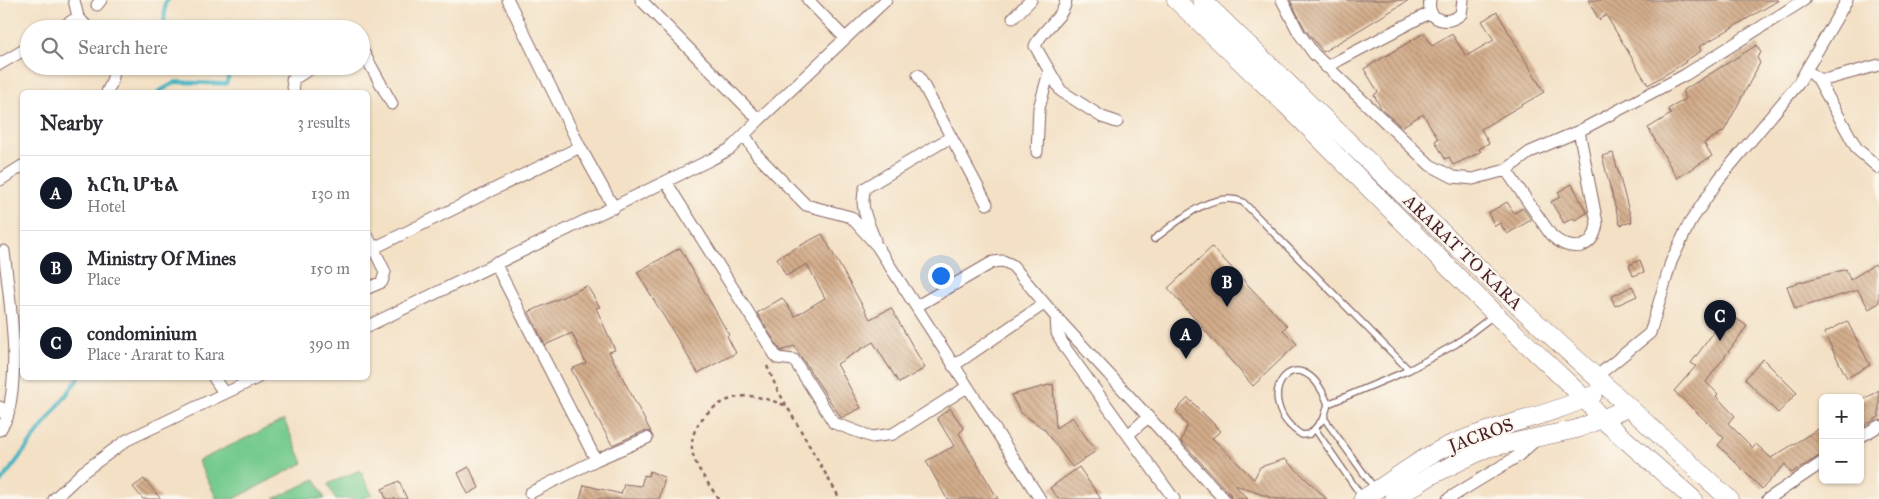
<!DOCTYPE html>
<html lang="en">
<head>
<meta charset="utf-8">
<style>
  :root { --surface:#fff; --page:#f7f7f7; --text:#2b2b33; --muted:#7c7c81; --line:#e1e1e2; --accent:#111827 }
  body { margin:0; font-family:"IM FELL Great Primer","Noto Serif Ethiopic",serif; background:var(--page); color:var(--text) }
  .controls { position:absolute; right:15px; bottom:15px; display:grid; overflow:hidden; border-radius:8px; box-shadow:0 1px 4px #0004 }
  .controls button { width:45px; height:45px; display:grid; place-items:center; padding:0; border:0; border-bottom:1px solid var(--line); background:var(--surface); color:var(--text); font:25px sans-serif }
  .you { position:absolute; left:940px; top:275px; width:18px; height:18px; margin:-12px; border:4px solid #fff; border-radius:50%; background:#1a73e8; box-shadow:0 0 0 8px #1a73e833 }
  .badge { display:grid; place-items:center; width:32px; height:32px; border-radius:50%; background:var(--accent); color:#fff; font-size:16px; font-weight:700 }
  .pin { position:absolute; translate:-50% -41px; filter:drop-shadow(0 1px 2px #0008) }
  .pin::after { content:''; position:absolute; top:26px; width:18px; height:15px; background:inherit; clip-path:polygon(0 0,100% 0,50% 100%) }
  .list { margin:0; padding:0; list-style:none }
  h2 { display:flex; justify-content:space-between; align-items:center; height:65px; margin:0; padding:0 20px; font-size:21px }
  h2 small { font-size:16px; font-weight:400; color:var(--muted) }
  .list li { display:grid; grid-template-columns:32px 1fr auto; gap:15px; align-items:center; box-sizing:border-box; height:75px; padding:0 20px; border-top:1px solid var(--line) }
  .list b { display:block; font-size:19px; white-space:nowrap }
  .list p { margin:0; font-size:16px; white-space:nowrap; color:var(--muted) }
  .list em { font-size:16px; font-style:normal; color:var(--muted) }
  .icon { flex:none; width:28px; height:28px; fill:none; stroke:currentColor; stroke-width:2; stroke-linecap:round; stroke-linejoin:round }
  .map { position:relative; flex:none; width:1879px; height:499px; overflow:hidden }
  .search { position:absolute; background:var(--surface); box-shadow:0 1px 4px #0004; left:20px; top:20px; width:350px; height:55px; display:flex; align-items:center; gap:12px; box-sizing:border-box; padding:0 18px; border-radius:28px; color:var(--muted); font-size:19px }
  .panel { position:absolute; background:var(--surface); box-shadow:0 1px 4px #0004; left:20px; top:90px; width:350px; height:290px; border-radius:8px }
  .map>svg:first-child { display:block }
  .grass { fill:#75ca8e; stroke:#60745c }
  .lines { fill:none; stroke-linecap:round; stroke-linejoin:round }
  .stream { stroke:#44b2c1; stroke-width:4 }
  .building { fill:url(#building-back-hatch) }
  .service-casing { stroke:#856361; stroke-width:8 }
  .minor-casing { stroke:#856361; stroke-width:13 }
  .primary-casing { stroke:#856361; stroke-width:19 }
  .path { stroke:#856361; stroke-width:2.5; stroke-dasharray:4 4; stroke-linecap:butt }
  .service { stroke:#fff; stroke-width:5.5 }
  .minor { stroke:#fff; stroke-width:11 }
  .primary { stroke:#fff; stroke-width:18 }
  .labels { text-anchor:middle; stroke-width:4; stroke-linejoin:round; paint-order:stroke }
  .street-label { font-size:18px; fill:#4a1f2b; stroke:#fbf7ec }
</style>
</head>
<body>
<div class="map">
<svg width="1879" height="499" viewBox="0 0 1879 499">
  <defs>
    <pattern id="building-back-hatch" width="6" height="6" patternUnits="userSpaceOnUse" patternTransform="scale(1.25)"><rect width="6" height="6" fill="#d3ad8b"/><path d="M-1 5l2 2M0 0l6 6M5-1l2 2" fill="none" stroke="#ad8c72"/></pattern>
  </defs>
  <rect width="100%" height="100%" fill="#fbf7ec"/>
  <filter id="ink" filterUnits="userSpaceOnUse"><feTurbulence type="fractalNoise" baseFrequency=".02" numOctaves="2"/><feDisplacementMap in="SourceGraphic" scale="10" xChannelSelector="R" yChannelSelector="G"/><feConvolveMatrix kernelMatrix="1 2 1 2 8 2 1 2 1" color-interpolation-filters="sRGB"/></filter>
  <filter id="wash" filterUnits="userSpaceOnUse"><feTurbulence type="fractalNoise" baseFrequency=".0096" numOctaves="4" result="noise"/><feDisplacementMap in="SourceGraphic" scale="20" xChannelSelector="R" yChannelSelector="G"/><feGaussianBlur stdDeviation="1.12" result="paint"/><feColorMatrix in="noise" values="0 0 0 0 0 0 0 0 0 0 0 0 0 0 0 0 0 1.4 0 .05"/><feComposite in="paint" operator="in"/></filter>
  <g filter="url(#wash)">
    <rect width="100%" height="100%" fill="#f3e0c5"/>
    <path class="grass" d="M284,420L303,463L234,499H217L198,461Z
      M360,470L372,495L360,499H335L328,484Z
      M315,479L325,499H274Z"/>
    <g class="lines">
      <path class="stream" d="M164,29L165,3L168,0
        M158,92L176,82L226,84L232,66
        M0,483L79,378"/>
    </g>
    <g id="blocks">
      <path class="building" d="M1290,0H1409L1323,52L1305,29Z
        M1588,0H1779L1699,47L1701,51L1685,61L1686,62L1648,85L1606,15L1599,20Z
        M1497,12L1544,92L1481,129L1489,143L1479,149L1481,152L1453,165L1449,157L1445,159L1435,141L1438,139L1423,114L1401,127L1381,108L1374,95L1378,92L1364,69L1424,33L1432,46L1452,34L1466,56L1494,40L1482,21Z
        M1757,45L1761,53L1757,57L1760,63L1724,131L1704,143L1712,156L1677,178L1648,128L1671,114L1668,109L1686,99L1682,91Z
        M1613,153L1632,222L1620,225L1602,156Z
        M1572,184L1587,213L1575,220L1573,218L1564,223L1551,202L1560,197L1558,192Z
        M1507,202L1514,213L1523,208L1531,220L1507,234L1500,223L1495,226L1488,213Z
        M822,234L870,319L891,308L925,368L899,383L873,342L837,364L861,408L841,418L794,346L781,351L757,313L782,298L795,316L825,298L807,264L786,276L777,258Z
        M1212,247L1287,326L1283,330L1297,344L1253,386L1168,288Z
        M680,248L729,335L727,336L736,353L698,373L637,272Z
        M1640,260L1644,272L1633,276L1629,265Z
        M1875,264L1879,271V303L1869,309L1858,290L1795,309L1787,286L1846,269L1850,280Z
        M587,286L600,307L596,308L615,350L609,352L651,432L644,431L612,445L571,369L586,363L572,333L545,345L529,312Z
        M1632,286L1637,296L1615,306L1611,297Z
        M1728,313L1747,326L1706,382L1718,394L1716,396L1735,416L1728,423L1753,448L1756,444L1771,458L1823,426V454L1791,473L1785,464L1762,489L1718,445L1724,438L1674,391L1696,366L1691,363Z
        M1847,321L1870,365L1847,378L1824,333Z
        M1763,359L1797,393L1778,413L1745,379Z
        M1053,384L1056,428L1072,417L1096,451L1072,467L1044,429L1021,413L1011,395Z
        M1879,390V417L1860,428V402Z
        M1188,398L1221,431L1212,438L1254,479L1260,467L1285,459L1327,499H1275L1235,485L1248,499H1231L1230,494L1181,441L1187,426L1176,410Z
        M950,408L964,429L959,433L998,499H947L926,461L954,446L937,418Z
        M469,467L479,488L468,494L458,473Z
        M1079,467L1101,499H1059L1050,488Z
        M650,471L665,478L659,499H580L584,485L621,494L624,484L641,486L644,475L648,476Z
        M144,479L161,499H143L133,487Z
        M399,481L407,499H386L382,489Z"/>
    </g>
  </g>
  <g filter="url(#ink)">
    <use href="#blocks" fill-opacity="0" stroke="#856361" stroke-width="1"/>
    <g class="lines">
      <defs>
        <path id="service" d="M1154,239C1178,222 1212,189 1243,202L1409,370L1456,344L1493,316
          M1328,404C1299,330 1246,399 1302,435L1310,434L1324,418L1328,404L1409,370
          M1324,418L1375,489
          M1315,429L1362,497"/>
        <path id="minor" d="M74,0L78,17L89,29
          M508,0L580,147L614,208
          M641,0L759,120L886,0
          M808,0L845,38
          M1066,0C1064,18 1043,27 1035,46L1061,91L1102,117L1117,122
          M1282,0L1299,33L1314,54L1430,165L1453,177L1473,179L1506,170L1530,152L1579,131L1685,75L1804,0
          M1430,0C1426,21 1448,26 1461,14L1463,0
          M97,5L101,0
          M1013,18L1031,0
          M59,29L78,17
          M361,48L392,104
          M0,64L29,47
          M1326,67L1431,12
          M1807,70L1818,79L1857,149L1879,168
          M918,75L987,204
          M1818,79H1828L1879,65
          M107,92L112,82L115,66
          M294,92L292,80L315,66
          M745,135L757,155L806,205L851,217L877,246L1040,499
          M1037,152L1039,108L1049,72
          M1506,170L1551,235C1570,253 1594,251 1597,223L1579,131
          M0,180L22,166
          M666,182L777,358L794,360L834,423L872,437L893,434L967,387
          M368,237L385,272L382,282L368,288
          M875,240C868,222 859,207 865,188L951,137
          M374,248L580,147
          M4,251C10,305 21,365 7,418
          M495,263L596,460
          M917,306L993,262L1003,261L1012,265L1056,317L1224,499
          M1056,317L1057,333L1066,349L1174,499
          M368,326L712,159L730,149L759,120
          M953,366L1044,304
          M1596,377L1650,333L1671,262L1689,224L1719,179L1798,84L1847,0
          M214,378L224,393
          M0,407L7,418L0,430
          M1128,435L1148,417
          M1860,437L1879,426
          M530,493L596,460L647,438
          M54,499L83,472L127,440L257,378
          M1448,499L1518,456L1536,440
          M1768,499L1823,462"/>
        <path id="primary" d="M1176,0L1285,104L1495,314L1585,399L1602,419L1693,499
          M1202,0L1512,300L1729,499
          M1363,499C1395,479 1426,453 1462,440C1505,423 1551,415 1593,395
          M1394,499L1432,475L1487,448L1577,429L1628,408"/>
      </defs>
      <use href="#service" class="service-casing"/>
      <use href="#minor" class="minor-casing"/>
      <use href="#primary" class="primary-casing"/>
      <path class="path" d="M767,366L777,389L840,499
        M718,499C711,486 697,470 693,455C685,423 720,395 750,396C762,397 776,402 787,406"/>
      <use href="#service" class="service"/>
      <use href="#minor" class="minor"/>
      <use href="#primary" class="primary"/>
    </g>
  </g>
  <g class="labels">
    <g class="street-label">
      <text transform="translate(1463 252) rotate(44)" y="6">ARARAT TO KARA</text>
      <text transform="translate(1481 435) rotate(-20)" y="6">JACROS</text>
    </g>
  </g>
</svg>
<div class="controls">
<button>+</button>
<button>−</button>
</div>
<div class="you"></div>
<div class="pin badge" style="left:1186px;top:359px">A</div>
<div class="pin badge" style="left:1227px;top:307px">B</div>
<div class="pin badge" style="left:1720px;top:341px">C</div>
<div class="search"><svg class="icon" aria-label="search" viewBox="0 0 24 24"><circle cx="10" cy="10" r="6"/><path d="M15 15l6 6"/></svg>Search here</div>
<section class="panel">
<h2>Nearby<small>3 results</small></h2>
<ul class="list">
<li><span class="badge">A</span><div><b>አርኪ ሆቴል</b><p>Hotel</p></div><em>130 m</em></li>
<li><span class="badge">B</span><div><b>Ministry Of Mines</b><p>Place</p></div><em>150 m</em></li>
<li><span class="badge">C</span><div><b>condominium</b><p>Place · Ararat to Kara</p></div><em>390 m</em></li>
</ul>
</section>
</div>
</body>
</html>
